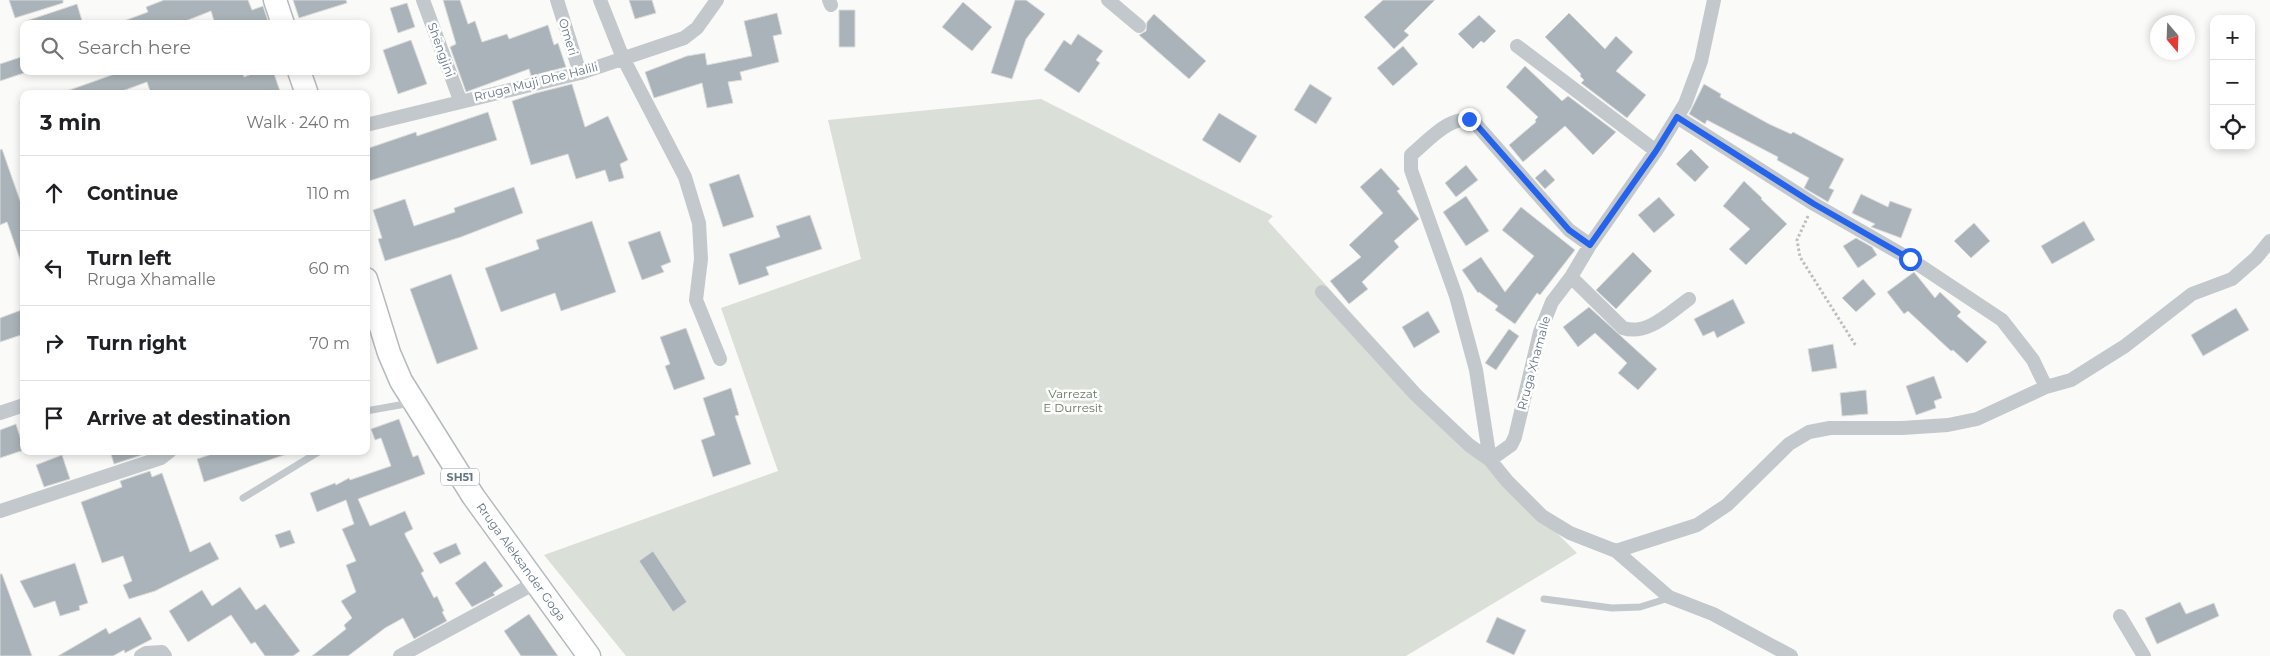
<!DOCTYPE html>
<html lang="en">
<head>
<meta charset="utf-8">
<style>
  :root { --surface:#fff; --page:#f2f2f2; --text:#202124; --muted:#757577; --line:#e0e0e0 }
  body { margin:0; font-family:Montserrat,sans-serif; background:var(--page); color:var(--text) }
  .controls { position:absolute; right:15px; top:15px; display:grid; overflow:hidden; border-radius:10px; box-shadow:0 2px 8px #0003 }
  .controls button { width:45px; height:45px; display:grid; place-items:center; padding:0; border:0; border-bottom:1px solid var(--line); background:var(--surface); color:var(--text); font:25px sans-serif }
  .compass { position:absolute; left:2150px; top:15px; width:45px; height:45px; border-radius:50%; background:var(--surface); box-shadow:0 2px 8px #0003; rotate:161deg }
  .stop { position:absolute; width:15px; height:15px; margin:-11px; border:4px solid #2563eb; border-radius:50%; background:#fff }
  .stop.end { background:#2563eb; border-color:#fff; box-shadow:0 1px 5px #0008 }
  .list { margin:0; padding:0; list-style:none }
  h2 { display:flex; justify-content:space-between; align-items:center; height:65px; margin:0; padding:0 20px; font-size:21px }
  h2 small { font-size:16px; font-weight:400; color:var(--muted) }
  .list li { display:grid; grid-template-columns:32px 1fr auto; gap:15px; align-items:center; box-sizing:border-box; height:75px; padding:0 20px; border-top:1px solid var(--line) }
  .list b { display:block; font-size:19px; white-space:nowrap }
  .list p { margin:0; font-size:16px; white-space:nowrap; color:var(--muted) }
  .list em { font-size:16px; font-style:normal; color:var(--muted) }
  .icon { flex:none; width:28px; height:28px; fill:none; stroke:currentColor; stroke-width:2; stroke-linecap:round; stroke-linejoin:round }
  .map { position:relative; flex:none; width:2270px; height:656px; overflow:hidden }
  .search { position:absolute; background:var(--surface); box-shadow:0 2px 8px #0003; left:20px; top:20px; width:350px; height:55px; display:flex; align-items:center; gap:12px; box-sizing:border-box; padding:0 18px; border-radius:10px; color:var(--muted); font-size:19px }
  .panel { position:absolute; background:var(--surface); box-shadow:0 2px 8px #0003; left:20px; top:90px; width:350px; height:365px; border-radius:10px }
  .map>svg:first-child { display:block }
  .green { fill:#dadfd7 }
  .building { fill:#aab3b9; stroke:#dcdcda }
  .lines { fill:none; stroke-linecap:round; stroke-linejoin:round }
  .primary-casing { stroke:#b5babe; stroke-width:25 }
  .path { stroke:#bbbfc2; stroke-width:3; stroke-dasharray:2.5 2.5; stroke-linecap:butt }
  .service { stroke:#c3c8cc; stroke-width:7 }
  .minor { stroke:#c3c8cc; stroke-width:14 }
  .primary { stroke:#fff; stroke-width:22 }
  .route { stroke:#2563eb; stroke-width:6 }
  .labels { text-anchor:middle; stroke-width:5; stroke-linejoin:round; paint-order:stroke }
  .shield { fill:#fff; stroke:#939fa8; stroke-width:1 }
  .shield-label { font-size:11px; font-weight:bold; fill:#657683 }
  .street-label { font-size:12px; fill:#657683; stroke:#fff }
  .park-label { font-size:12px; fill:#687a64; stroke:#fff }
</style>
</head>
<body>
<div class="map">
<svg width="2270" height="656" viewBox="0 0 2270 656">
  <rect width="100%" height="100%" fill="#fafaf8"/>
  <path class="green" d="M1041,99L1273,216L1268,221L1486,462L1577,553L1406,656H626L544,555L778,471L721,308L861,259L828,120Z"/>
  <path class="building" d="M9,0H63V3L15,18Z
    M164,0H248L252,10L263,6L269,24H215L211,11L178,24H121V22L148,12L146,7Z
    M293,0H346L347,3L299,18Z
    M443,0H460L468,24L475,21L482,42L507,34L509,39L548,25L554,45L558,43L566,67L531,76L529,69L466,92L450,47L456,44Z
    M629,0H652L656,13L635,19Z
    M1015,0H1026L1045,14L1026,39L1012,79L991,73Z
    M1383,0H1435L1404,31L1409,35L1394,49L1364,17Z
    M963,2L992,27L972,51L942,27Z
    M407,3L415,27L398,33L390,8Z
    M77,4L83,24H26V21Z
    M839,10H855V47H839Z
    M777,13L782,34L773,36L779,62L740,72L742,80L728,82L733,103L707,108L702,83L654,98L645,72L687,56L705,53L707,65L752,56L744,21Z
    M1569,13L1605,49L1616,36L1633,52L1616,71L1646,95L1627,118L1581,83L1584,80L1580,76L1581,74L1545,37Z
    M1154,14L1206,61L1189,79L1139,35L1146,31L1147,22Z
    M1479,15L1496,31L1484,43L1481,41L1473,49L1458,34Z
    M1078,34L1103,51L1096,60L1100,63L1079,93L1044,70L1064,40L1071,45Z
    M411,40L427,84L398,94L383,50Z
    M1403,46L1418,64L1393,86L1377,68Z
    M24,56V73L0,81V64Z
    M1525,66L1562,101L1568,96L1616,132L1593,155L1565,126L1523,162L1509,145L1536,122L1535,120L1538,117L1506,87Z
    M123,71H243L244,77L259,71H273L280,91L271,94H151L147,82L114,94H65L64,92Z
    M572,84L585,127L608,116L628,160L620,164L624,178L609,182L605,170L576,179L568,154L531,165L512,101L536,93Z
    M1310,84L1332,98L1316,124L1294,110Z
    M1704,84L1721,94L1720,97L1769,124L1791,134L1793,132L1844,159L1829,188L1834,190L1828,202L1804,188L1809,178L1777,160L1778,157L1707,120L1705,124L1689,114Z
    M488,112L497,140L366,182V149L416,132L417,136Z
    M1219,113L1257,136L1240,163L1202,140Z
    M2,149L24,212V265H22L7,222L0,225V150Z
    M1691,149L1709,167L1695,182L1676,164Z
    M1466,165L1478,180L1456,197L1445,183Z
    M1381,168L1400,189L1397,191L1419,219L1394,241L1399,247L1362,282L1368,289L1349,304L1330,281L1361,257L1349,245L1383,213L1360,187Z
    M1545,169L1555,180L1545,189L1535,178Z
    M739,174L754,217L723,227L709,184Z
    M1744,181L1762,198L1761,199L1787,224L1746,265L1729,249L1750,229L1723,206Z
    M514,187L523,213L461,237L385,261L378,239L382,238L373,210L405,199L414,226L455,212L454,208Z
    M1861,194L1888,207L1890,201L1912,209L1901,238L1874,228L1871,227L1875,224L1852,213Z
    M1466,196L1489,231L1466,246L1443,212Z
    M1659,197L1675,215L1654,233L1638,215Z
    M1521,207L1575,250L1540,295L1537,293L1515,324L1495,310L1498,306L1479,292L1478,293L1462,270L1481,257L1505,292L1534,256L1502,230Z
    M810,215L822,249L766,267L769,275L739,285L729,254L780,237L776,226Z
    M592,221L616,292L561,311L555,293L501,312L485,268L539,249L536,240Z
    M2084,221L2095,240L2052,264L2041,246Z
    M1974,223L1990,241L1971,258L1954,241Z
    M660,231L671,262L661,266L664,272L642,280L628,242Z
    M1856,238L1872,247L1877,255L1858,268L1843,246Z
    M1633,252L1652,271L1616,309L1596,290Z
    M1914,272L1935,298L1940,292L1961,312L1957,316L1987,342L1967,363L1953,350L1951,351L1908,311L1904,314L1887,292Z
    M451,274L478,349L437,364L410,289Z
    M1863,279L1876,294L1856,312L1842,298Z
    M1733,299L1745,323L1717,338L1714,331L1703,336L1694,319Z
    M1589,307L1657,369L1638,390L1618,373L1627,363L1595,333L1578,347L1563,327Z
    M2236,308L2249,330L2203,356L2191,335Z
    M24,309V334L0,342V318Z
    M1428,311L1440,332L1414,348L1402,327Z
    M686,328L705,379L674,390L665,366L670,364L660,337Z
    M1509,329L1519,336L1496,370L1485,363Z
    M1833,344L1837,368L1812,372L1808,349Z
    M1934,376L1942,398L1934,401L1936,408L1916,415L1906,386Z
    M731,388L739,415L735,416L751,464L713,477L701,440L715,435L703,398Z
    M1866,390L1868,414L1842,416L1840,393Z
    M399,419L413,457L418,455L425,474L358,499L370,526L405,511L413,529L405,533V535L424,571L421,573L434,598L437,596L444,611L442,612L447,621L414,639L403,618L385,628L348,656H312L346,629L344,625L352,618L341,601L356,592L346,565L356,561L342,529L354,524L346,500L317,512L310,493L335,483L336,485L349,478L350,480L391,466L381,438L375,440L371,429Z
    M16,424L24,450L0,458V430Z
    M110,451H144L145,454L114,464Z
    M221,451H287V454L204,482L197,459Z
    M62,455L70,479L44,487L36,465Z
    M150,471L152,477L162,473L190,552L210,542L219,559L155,591L129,599L123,585L132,581L123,556L102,563L81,502L122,487L120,481Z
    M290,530L295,543L280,548L275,535Z
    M456,543L461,554L440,564L433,553Z
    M653,551L687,602L673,612L639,561Z
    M485,561L503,586L493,593L495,595L472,607L455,583Z
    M75,563L88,603L79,606L80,610L60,616L55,601L34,608L20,581Z
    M0,574H2L32,656H0Z
    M240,587L256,610L265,604L300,651L293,656H265L255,642L251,644L231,615L188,642L169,611L202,590L212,606Z
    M2180,602L2186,614L2214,603L2219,616L2157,644L2145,618Z
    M529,614L558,656H521L504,631Z
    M140,617L152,639L125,653L124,650L113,656H58L106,628L109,634Z
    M1497,617L1526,630L1514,655L1486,642Z"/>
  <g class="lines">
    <defs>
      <path id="primary" d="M275,0L283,24
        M299,71L307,94
        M366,279L389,353L401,381L473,496L589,656"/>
    </defs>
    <use href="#primary" class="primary-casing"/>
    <path class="path" d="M1808,216L1797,240L1800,257L1856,346"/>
    <path class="service" d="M366,411L411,403
      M243,498L320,451
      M1544,599L1612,608L1640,607L1669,598"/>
    <path class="minor" d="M423,0L460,100
      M557,0L580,73
      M600,0L623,58L685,177L699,223L701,259L696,300L720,359
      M829,0L831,5
      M1108,0L1139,26
      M1517,46L1656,151
      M1677,117L1814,204L1910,259L2002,320L2033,360L2046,387
      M366,125L580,73L684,38L697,28L717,0
      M1590,245L1569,230L1475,123C1454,110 1427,142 1411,155V170L1456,296L1476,370L1490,460L1511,445L1515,437L1540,332L1552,302L1571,277L1590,245L1656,151L1685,104L1701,61L1714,0
      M1571,277L1623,328C1648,336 1670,312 1689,299
      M1322,292L1415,394L1469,445L1490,460L1507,481L1542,516L1570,533L1616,551L1669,597L1713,614L1791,656
      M0,413L24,405
      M0,511L161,458L170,451
      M1616,551L1697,525L1727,505L1789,444L1809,432L1830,428H1902L1948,425L1977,419L2046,387L2071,380L2125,346L2192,294L2232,279L2256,258L2270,241
      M2120,616L2144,656
      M141,656L146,653L162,652L165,656
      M400,656L535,583"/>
    <use href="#primary" class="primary"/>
  </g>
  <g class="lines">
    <path class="route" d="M1469,119L1474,122L1569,230L1590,245L1656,151L1677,117L1814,204L1910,259"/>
  </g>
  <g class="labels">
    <rect class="shield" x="441" y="468.5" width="38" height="17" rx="4"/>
    <g class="shield-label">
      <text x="460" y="481">SH51</text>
    </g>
    <g class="street-label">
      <text transform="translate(568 37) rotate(73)" y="4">Omeri</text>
      <text transform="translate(441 50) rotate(70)" y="4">Shëngjini</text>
      <text transform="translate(536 82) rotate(-14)" y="4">Rruga Muji Dhe Halili</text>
      <text transform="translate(1534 363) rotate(-75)" y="4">Rruga Xhamalle</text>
      <text transform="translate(521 562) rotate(54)" y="4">Rruga Aleksander Goga</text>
    </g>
    <g class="park-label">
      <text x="1073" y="398">Varrezat<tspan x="1073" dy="14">E Durresit</tspan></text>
    </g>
  </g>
</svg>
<div class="controls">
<button>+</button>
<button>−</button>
<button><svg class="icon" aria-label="locate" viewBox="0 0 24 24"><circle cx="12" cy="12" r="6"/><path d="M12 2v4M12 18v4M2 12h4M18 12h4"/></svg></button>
</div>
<svg class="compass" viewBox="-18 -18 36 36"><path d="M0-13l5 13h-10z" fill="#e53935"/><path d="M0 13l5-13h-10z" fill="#757577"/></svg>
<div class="stop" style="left:1910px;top:259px"></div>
<div class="stop end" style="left:1469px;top:119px"></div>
<div class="search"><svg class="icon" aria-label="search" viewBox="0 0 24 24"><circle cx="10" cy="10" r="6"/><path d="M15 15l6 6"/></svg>Search here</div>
<section class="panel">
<h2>3 min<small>Walk · 240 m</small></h2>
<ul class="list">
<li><svg class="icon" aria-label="ahead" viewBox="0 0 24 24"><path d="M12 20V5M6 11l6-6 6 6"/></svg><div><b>Continue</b></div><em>110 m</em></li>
<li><svg class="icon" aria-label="left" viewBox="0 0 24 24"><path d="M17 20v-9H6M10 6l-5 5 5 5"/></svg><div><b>Turn left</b><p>Rruga Xhamalle</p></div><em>60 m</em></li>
<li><svg class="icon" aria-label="right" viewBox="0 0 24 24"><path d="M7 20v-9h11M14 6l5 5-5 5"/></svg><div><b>Turn right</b></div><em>70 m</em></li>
<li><svg class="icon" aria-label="arrive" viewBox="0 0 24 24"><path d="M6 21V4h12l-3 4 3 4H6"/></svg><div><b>Arrive at destination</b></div></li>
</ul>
</section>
</div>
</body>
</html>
